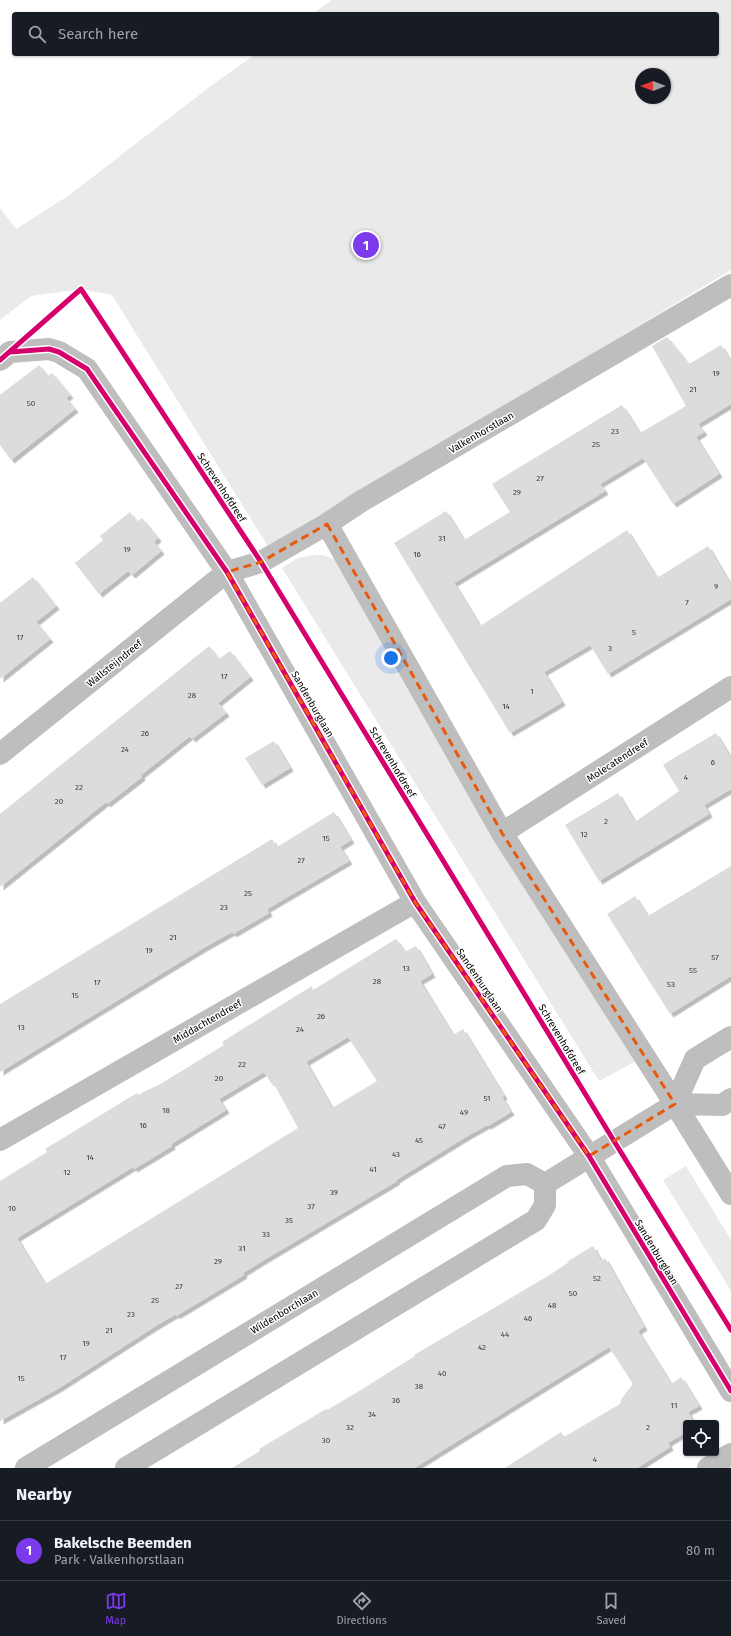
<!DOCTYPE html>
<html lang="en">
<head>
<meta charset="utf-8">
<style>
  :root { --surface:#171b24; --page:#242831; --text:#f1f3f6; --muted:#9ea1a6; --line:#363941; --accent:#7c3aed }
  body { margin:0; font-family:"Fira Sans",sans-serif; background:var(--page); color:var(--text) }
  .controls { position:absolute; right:12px; bottom:12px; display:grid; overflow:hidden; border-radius:4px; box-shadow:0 1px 3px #0004 }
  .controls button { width:36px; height:36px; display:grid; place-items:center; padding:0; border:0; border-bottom:1px solid var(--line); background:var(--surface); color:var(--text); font:20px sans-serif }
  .compass { position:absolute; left:635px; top:68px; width:36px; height:36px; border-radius:50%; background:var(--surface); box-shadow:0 1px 3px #0004; rotate:270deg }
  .you { position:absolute; left:391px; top:658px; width:14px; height:14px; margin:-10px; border:3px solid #fff; border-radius:50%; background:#1a73e8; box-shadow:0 0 0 6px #1a73e833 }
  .badge { display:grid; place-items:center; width:26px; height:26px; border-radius:50%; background:var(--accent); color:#fff; font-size:13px; font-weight:700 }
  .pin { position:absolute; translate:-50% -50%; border:2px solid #fff; box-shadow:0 1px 4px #0006 }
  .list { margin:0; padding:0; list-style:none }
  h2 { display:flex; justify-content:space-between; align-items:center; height:52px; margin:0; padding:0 16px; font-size:17px }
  h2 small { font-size:13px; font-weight:400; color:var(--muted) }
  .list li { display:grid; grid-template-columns:26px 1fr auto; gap:12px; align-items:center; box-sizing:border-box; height:60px; padding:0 16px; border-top:1px solid var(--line) }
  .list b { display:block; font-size:15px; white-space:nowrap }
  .list p { margin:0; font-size:13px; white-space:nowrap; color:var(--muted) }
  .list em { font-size:13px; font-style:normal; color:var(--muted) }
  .icon { flex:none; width:22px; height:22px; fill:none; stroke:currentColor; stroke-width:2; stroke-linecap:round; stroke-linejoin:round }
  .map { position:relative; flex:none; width:731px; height:1468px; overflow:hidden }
  .search { position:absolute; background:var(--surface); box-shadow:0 1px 3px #0004; left:12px; right:12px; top:12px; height:44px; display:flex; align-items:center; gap:10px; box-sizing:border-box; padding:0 14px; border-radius:4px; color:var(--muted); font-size:15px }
  .sheet { height:112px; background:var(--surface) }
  nav { display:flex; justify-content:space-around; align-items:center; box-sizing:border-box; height:56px; border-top:1px solid var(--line); background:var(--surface); font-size:11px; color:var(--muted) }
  nav a { display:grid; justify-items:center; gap:2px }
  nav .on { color:var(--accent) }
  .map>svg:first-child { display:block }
  .green { fill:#eaeaea; fill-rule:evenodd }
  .building { fill:#dcdcdc; fill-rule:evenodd; filter:url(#shadow) }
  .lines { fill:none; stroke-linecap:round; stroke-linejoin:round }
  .minor { stroke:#bebebe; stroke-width:22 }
  .cycleway-casing { stroke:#fff; stroke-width:8 }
  .cycleway { stroke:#d6006c; stroke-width:5 }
  .marked { fill:none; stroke:#e8590c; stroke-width:3; stroke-dasharray:8 5; stroke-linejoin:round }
  .labels { text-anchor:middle; stroke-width:3; stroke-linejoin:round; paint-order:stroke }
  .number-label { font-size:8px; fill:#373737 }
  .street-label { font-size:10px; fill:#000; stroke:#fff }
</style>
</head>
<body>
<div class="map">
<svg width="731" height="1468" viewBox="0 0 731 1468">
  <defs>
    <filter id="shadow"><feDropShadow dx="3.5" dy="3.5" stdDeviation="0" flood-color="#0004"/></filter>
  </defs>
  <rect width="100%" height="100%" fill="#fff"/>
  <path class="green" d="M332,0H731V270L269,548L112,295L81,289L31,296L0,320V208L16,229L68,196L212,85L256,54H717V14H312ZM641,74H665V98H641Z
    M313,555H323L336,560L640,1059L599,1081L282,568L298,558Z
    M686,1166L731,1240V1291L663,1180Z"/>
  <path class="building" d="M667,337L689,364L721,345L731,362V404L698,424L704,432L696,437L719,474L673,504L643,458L600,484L605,491L454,583L480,626L627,530L657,578L708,546L731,585V599L608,674L590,645L544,672L562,702L561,703L510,733L394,543L446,511L464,540L510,512L492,484L622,405L640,433L686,406L652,346Z
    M39,365L48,376L52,373L70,395L66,398L75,409L11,460L0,445V395Z
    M130,512L137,522L142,518L158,538L154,542L161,551L132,575L128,571L99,594L75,563L103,540L100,536Z
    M33,577L56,606L36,622L50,639L0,679V603Z
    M209,646L219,659L230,651L250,677L218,703L226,713L192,739L190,736L141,775L142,777L107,804L106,802L0,887V814Z
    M716,733L731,758V789L704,805L709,814L599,881L565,825L618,793L635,822L679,791L663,765L664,764Z
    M274,741L290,768L262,785L245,758Z
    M334,812L351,840L340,847L349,861L267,909L269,913L233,934L232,932L205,947L0,1072V1004L272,839L277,847Z
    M731,866V976L670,1014L607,914L635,896L648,916Z
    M396,939L405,952L416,946L432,974L420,981L453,1035L463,1029L504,1096L502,1097L511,1112L488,1126L487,1125L464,1138L396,1180L397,1181L264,1260L243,1273L244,1275L176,1316V1314L154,1327L59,1388L0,1421V1181L47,1152L45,1149L137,1093L138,1095L162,1083L224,1045L222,1042L294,997L312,986L313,990ZM348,1037L377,1081L332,1108L306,1062ZM264,1072L271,1083L273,1082L298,1128L45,1284L17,1238L133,1167L134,1169L172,1146L171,1144L226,1110L219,1099Z
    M593,1246L601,1261L605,1258L644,1327L638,1331L671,1384L681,1377L699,1406L688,1412L694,1423H686V1432L668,1443L670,1447L637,1468H505L561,1432L564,1437L620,1404L622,1398L633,1384L609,1347L414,1468H232L260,1451L259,1449L326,1409L327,1410L356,1393L415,1356L414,1355L548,1276L569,1262L568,1261Z"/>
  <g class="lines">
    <path class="minor" d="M0,360L10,352L49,349L59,352L87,369L227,572L415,902L589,1156L731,1391
      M327,524L502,833L675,1104L731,1194
      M0,754L227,572L261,562L327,524L360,502L731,285
      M502,833L731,687
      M675,1104L695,1059L731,1037
      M675,1104L722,1105L731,1099
      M0,1140L415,902
      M545,1184L675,1104
      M26,1468L507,1176L527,1174L545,1184
      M126,1468L536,1220L545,1205V1184
      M708,1468L731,1454"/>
    <defs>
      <path id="cycleway" d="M10,352L49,349L59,352L87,369L227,572L415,902L589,1156L731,1391
        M0,360L81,289L261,562L614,1141L731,1330"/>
    </defs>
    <use href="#cycleway" class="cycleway-casing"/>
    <use href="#cycleway" class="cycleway"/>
  </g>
  <path class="marked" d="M327,524L502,833L675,1104L589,1156L415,902L227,572L261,562Z"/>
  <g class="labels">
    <g class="number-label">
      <text x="716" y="376">19</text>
      <text x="693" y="392">21</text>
      <text x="31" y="406">50</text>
      <text x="615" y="434">23</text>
      <text x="596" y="447">25</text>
      <text x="540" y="481">27</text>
      <text x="517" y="495">29</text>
      <text x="442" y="541">31</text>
      <text x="127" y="552">19</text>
      <text x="417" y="557">16</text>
      <text x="716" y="589">9</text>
      <text x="687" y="605">7</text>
      <text x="634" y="635">5</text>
      <text x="20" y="640">17</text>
      <text x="610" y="651">3</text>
      <text x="224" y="679">17</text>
      <text x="532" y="694">1</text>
      <text x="192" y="698">28</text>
      <text x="506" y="709">14</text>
      <text x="145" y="736">26</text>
      <text x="125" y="752">24</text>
      <text x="713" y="765">6</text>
      <text x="686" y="780">4</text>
      <text x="79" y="790">22</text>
      <text x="59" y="804">20</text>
      <text x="606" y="824">2</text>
      <text x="584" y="837">12</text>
      <text x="326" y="841">15</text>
      <text x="301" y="863">27</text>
      <text x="248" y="896">25</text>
      <text x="224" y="910">23</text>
      <text x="173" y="940">21</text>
      <text x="149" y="953">19</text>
      <text x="715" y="960">57</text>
      <text x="406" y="971">13</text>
      <text x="693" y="973">55</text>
      <text x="377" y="984">28</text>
      <text x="97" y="985">17</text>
      <text x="671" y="987">53</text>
      <text x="75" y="998">15</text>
      <text x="321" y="1019">26</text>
      <text x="21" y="1030">13</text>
      <text x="300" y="1032">24</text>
      <text x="242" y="1067">22</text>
      <text x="219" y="1081">20</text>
      <text x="487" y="1101">51</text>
      <text x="166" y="1113">18</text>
      <text x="464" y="1115">49</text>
      <text x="143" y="1128">16</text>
      <text x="442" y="1129">47</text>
      <text x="419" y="1143">45</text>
      <text x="396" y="1157">43</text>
      <text x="90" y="1160">14</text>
      <text x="373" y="1172">41</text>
      <text x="67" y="1175">12</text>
      <text x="334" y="1195">39</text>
      <text x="311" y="1209">37</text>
      <text x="12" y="1211">10</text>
      <text x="289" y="1223">35</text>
      <text x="266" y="1237">33</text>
      <text x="242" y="1251">31</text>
      <text x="218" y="1264">29</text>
      <text x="597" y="1281">52</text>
      <text x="179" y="1289">27</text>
      <text x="573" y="1296">50</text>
      <text x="155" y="1303">25</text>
      <text x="552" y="1308">48</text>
      <text x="131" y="1317">23</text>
      <text x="528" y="1321">46</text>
      <text x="109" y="1333">21</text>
      <text x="505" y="1337">44</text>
      <text x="86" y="1346">19</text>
      <text x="482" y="1350">42</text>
      <text x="63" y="1360">17</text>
      <text x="442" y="1376">40</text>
      <text x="21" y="1381">15</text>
      <text x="419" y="1389">38</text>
      <text x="396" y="1403">36</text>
      <text x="674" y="1408">11</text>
      <text x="372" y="1417">34</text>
      <text x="350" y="1430">32</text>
      <text x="648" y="1430">2</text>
      <text x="326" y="1443">30</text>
      <text x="595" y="1462">4</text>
    </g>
    <g class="street-label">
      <text transform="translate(481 432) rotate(-30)" y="4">Valkenhorstlaan</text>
      <text transform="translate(222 487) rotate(57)" y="4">Schrevenhofdreef</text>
      <text transform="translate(114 663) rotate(-39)" y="4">Wallsteijndreef</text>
      <text transform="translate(313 704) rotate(60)" y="4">Sandenburglaan</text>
      <text transform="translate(617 760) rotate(-33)" y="4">Molecatendreef</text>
      <text transform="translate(393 762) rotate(59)" y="4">Schrevenhofdreef</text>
      <text transform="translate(480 980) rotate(56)" y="4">Sandenburglaan</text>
      <text transform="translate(207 1021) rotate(-30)" y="4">Middachtendreef</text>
      <text transform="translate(562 1039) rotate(59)" y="4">Schrevenhofdreef</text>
      <text transform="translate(657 1252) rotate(59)" y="4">Sandenburglaan</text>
      <text transform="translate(284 1311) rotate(-31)" y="4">Wildenborchlaan</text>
    </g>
  </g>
</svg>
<div class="controls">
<button><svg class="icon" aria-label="locate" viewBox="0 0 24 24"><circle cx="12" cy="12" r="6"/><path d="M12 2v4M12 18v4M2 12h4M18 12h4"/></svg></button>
</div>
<svg class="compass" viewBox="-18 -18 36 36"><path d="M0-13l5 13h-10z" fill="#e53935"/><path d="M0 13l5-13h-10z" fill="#9ea1a6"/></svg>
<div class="you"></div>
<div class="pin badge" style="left:366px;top:245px">1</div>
<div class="search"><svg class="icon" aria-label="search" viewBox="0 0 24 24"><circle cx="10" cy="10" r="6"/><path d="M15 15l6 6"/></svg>Search here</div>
</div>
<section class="sheet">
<h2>Nearby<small></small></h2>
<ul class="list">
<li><span class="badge">1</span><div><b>Bakelsche Beemden</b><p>Park · Valkenhorstlaan</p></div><em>80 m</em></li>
</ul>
</section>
<nav>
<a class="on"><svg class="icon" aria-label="map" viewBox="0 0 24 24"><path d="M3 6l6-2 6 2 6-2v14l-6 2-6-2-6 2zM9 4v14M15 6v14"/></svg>Map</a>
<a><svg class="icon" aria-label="directions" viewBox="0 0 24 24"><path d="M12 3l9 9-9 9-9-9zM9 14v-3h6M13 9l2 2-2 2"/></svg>Directions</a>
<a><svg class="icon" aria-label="saved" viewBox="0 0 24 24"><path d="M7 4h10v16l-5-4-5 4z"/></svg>Saved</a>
</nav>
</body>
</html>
